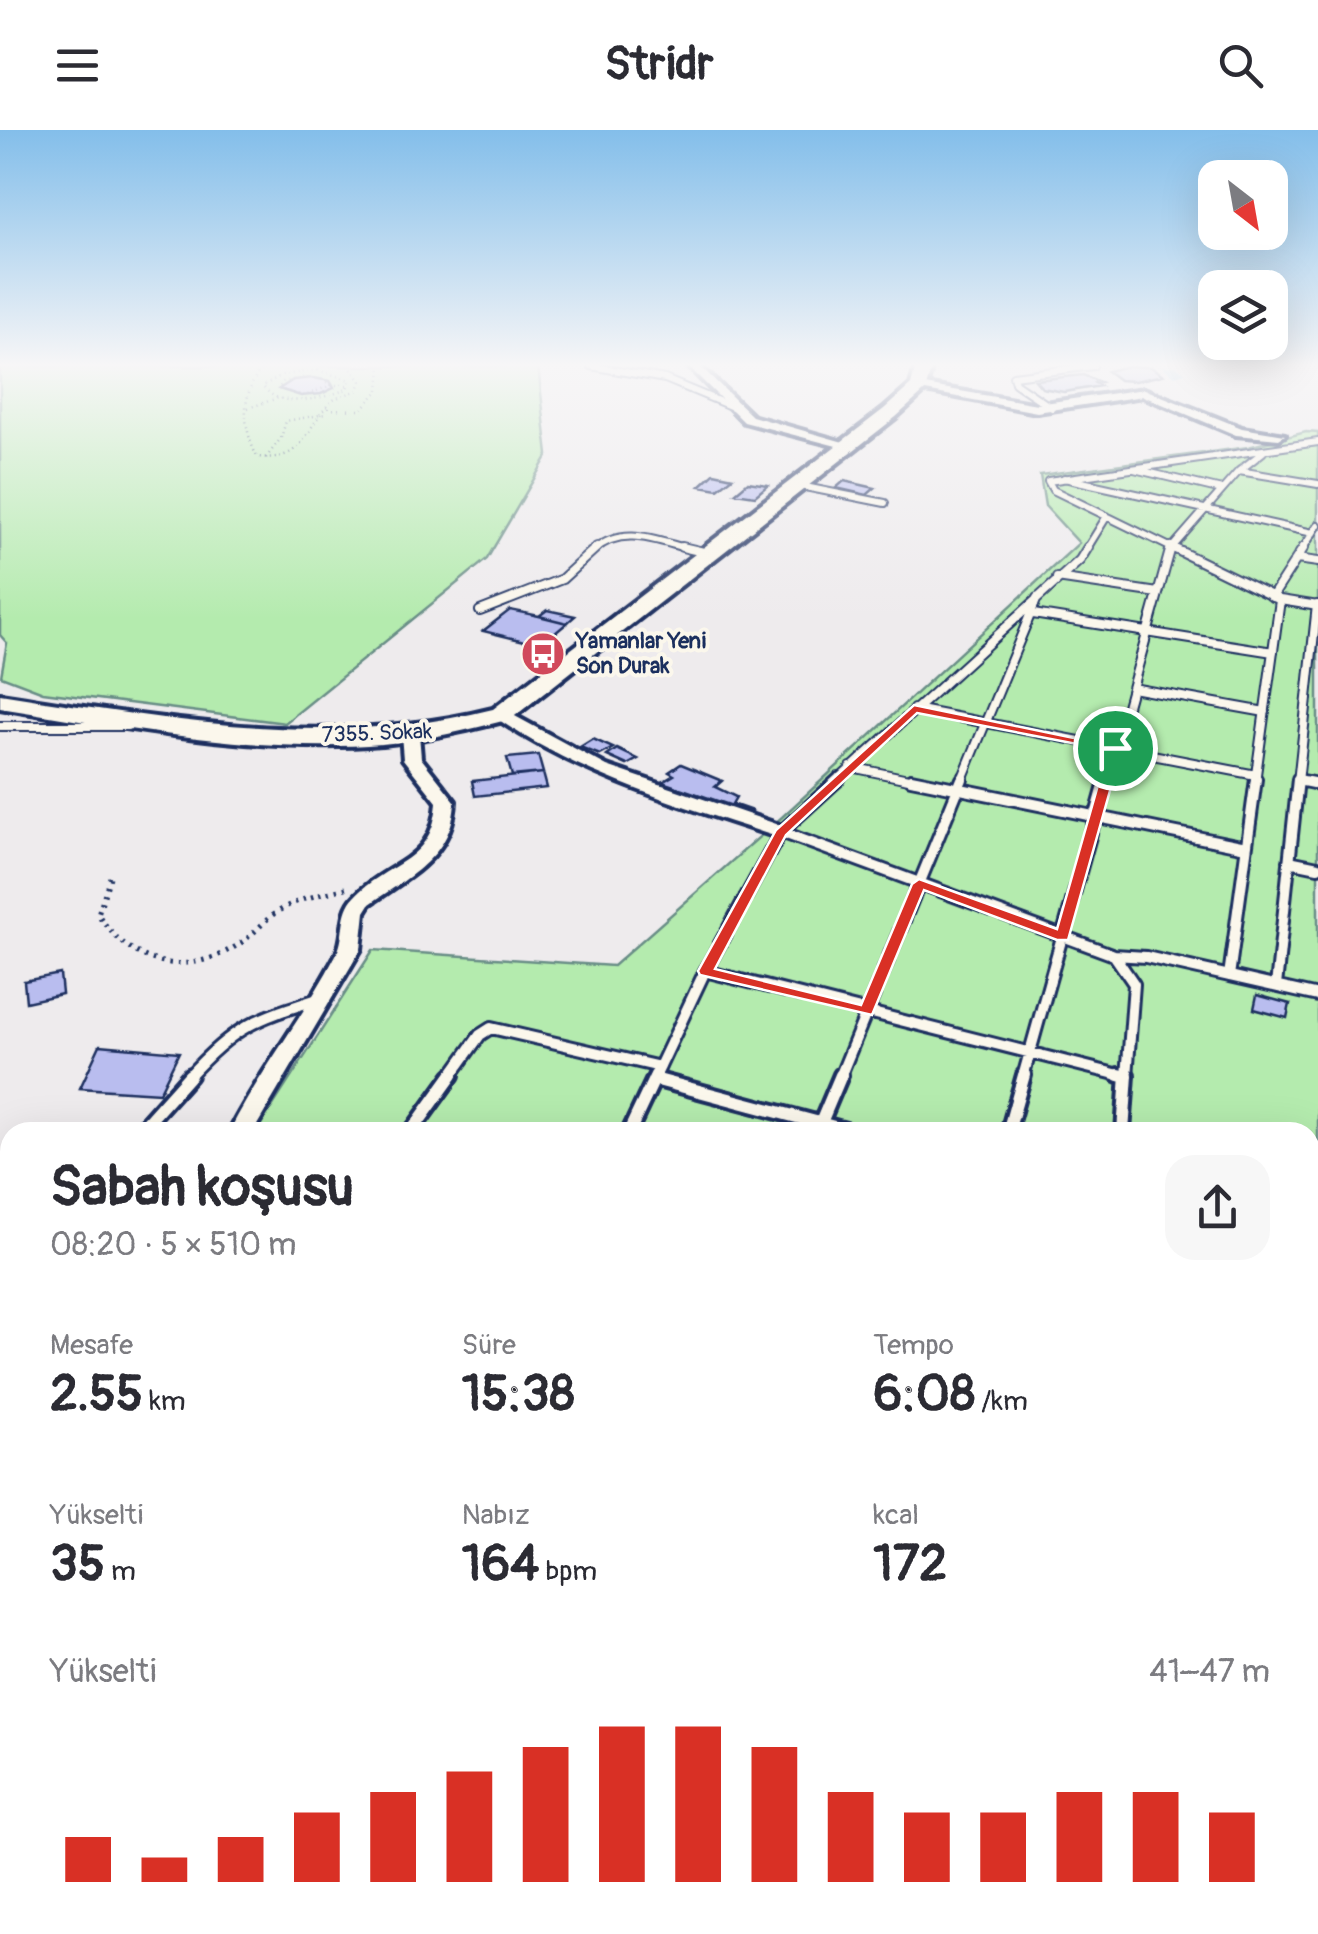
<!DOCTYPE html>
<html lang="tr">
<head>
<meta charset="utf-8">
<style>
  :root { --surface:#fff; --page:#f7f7f7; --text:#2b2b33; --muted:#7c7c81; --accent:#d93025 }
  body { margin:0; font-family:Pangolin,sans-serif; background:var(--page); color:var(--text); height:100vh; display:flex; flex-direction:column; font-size:38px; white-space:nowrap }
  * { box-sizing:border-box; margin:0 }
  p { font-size:32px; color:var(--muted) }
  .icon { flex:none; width:55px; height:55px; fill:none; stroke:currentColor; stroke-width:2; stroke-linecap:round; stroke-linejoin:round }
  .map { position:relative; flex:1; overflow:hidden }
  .sheet { position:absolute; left:0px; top:992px; width:1320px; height:812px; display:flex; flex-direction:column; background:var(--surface); border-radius:30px 30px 0 0; box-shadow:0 10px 40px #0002 }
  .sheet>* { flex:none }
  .needle { width:65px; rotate:149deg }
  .tools { position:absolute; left:1198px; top:30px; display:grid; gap:20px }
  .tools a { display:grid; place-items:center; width:90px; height:90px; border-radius:20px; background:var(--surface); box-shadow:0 10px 40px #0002; font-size:50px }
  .pin { position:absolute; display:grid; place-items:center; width:85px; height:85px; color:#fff; margin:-42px; border:5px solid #fff; border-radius:50%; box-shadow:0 2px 10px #0007 }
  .round { display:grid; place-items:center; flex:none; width:105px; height:105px; border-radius:30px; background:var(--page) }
  .overview { display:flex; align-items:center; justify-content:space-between; height:170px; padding:0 50px }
  h1 { font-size:55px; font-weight:800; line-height:75px }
  .stats { display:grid; grid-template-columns:repeat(3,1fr); gap:15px; height:170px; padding:10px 50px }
  .stats div { display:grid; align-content:center }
  .stats b { font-size:50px; font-weight:800 }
  .stats small { font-size:28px; font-weight:400 }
  .stats p { font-size:28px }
  .chart { height:280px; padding:20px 50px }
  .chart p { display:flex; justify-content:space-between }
  .chart svg { width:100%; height:180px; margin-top:10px; stroke:var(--accent); stroke-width:6 }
  header { display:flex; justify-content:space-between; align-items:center; height:130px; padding:0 50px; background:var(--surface); font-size:45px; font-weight:800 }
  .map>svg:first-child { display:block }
  .green { fill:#b4ebae; stroke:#688d86; stroke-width:2.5 }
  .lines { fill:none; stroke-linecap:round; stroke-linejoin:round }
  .canal { fill:#8bcdec; fill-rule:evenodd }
  .building { fill:#b9bdef; stroke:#1b2f5e; stroke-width:2.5 }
  .lane-far4-casing { stroke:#1b2f5e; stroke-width:10 }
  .lane-far3-casing { stroke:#1b2f5e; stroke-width:12 }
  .lane-far2-casing { stroke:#1b2f5e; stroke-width:16 }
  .lane-far1-casing { stroke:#1b2f5e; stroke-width:20 }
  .lane-casing { stroke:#1b2f5e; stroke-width:24 }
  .street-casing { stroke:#1b2f5e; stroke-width:8 }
  .secondary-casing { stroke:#1b2f5e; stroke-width:8 }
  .path-far1 { stroke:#1b2f5e; stroke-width:2.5; stroke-dasharray:1 4; stroke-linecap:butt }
  .path { stroke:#1b2f5e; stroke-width:5; stroke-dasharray:2.5 6; stroke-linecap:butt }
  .lane-far4 { stroke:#fbf7ec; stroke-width:6 }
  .lane-far3 { stroke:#fbf7ec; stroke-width:8 }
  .lane-far2 { stroke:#fbf7ec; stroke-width:10 }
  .lane-far1 { stroke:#fbf7ec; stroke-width:12 }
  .lane { stroke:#fbf7ec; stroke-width:16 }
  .street { fill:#fbf7ec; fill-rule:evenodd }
  .secondary { fill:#fbf7ec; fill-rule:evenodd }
  .route { fill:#d93025; stroke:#fff; stroke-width:2.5; fill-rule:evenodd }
  .labels { text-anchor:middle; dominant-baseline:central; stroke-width:8; stroke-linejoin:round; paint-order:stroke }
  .far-poi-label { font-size:22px; font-weight:bold; fill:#1b2f5e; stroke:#fbf7ec; text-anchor:start }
  .far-street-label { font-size:22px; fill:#1b2f5e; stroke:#fbf7ec }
</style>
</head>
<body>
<header><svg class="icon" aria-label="menu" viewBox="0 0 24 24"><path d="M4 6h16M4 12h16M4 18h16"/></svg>Stridr<svg class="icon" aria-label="search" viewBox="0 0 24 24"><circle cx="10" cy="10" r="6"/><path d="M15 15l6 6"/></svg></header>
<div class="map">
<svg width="1318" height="1804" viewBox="0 0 1318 1804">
  <rect width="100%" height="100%" fill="#eeebed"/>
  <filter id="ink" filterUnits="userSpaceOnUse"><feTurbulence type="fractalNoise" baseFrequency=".01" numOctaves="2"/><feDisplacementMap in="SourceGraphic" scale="20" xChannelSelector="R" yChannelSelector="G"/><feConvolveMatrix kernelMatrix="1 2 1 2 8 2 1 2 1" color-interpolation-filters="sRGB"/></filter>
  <g filter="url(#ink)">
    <!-- green -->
    <path class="green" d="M0 236H538L548 325 487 429 285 593 43 562 1 546 7 513 0 505Z
      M1306 302 1318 303V1804H0V1261L10 1258V1795H1310V1002H256L373 820 613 836 782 687 1079 413 1045 376 1040 345 1248 317Z"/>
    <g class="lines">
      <!-- canal -->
      <path class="canal" d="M1161 236H1177L1185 243 1175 246Z"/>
    </g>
    <!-- building -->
    <path class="building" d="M1151 237 1163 245 1135 251 1119 250 1107 241 1128 236Z
      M1083 245 1100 252 1095 253 1100 256 1064 262 1042 258 1035 250Z
      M313 248 330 251 334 258 321 264 301 266 279 259 293 250Z
      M714 343 733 347 718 359 700 356Z
      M844 351 875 358 867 365 836 358Z
      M748 352 768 355 755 366 735 363Z
      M510 480 539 486 567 493 541 515 483 501Z
      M547 480 575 486 567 493 539 486Z
      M593 609 613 618 600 625 580 617Z
      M617 619 638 629 627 635 607 626Z
      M538 625 543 643 512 646 507 628Z
      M681 634 722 651 715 657 736 667 732 674 752 681 745 687 659 654 674 645 669 642Z
      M543 643 547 658 475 666 472 651Z
      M60 844 62 864 26 872 24 851Z
      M1257 865 1290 874 1287 888 1254 879Z
      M100 915 179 922 159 963 80 958Z
      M296 1795H326L329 1798 325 1804H289Z"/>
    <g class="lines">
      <defs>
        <path id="lane-far4" d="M591 236 665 249 735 278
          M1052 278 1015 253 1013 246 1093 236
          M1134 339 1222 360
          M1239 341 1318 354
          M1064 348 1313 403
          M795 355 885 373
          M594 420C624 394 659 412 693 420
          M1086 420 1107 386
          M1170 420 1239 341 1263 322
          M1176 420 1053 360 1048 351 1318 312
          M1302 420 1318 395"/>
        <path id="lane-far3" d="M682 417 708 423
          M1171 417 1280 470 1255 652
          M1297 429 1318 432
          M1057 448 1158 463
          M1272 467 1304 417
          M1280 470 1318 476
          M480 481 562 449 597 417
          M1033 484 1273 522
          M1132 558 1265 582
          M914 579 1256 645
          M0 596H127
          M851 637 923 652
          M1298 650 1306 652
          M836 652 1080 430 1088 417
          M961 652 1037 468
          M1106 652 1171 417
          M1298 652 1317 475"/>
        <path id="lane-far2" d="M911 649 1246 717
          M1298 650 1318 654
          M781 702 1114 825 1146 827 1318 866
          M1289 731 1318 737
          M1114 825 1134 854 1127 947
          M705 841 1127 947
          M1229 846 1256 649
          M1276 856 1298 649
          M188 947C235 895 256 889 321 868
          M450 947 480 905 491 898 660 937
          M655 947 705 841 781 702 839 649
          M840 947 962 649
          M1023 947 1106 649"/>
        <path id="lane-far1" d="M1119 945 1127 947
          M654 949 853 1002
          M139 1002 190 945
          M411 1002 452 945
          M629 1002 656 945
          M817 1002 841 945
          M1008 1002 1024 945
          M1123 1002 1127 945"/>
        <path id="lane" d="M1310 1381 1318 1375
          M0 1523 10 1522
          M0 1705 10 1711
          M137 1795 143 1804
          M1234 1795 1236 1804
          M48 1804 57 1795
          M617 1804 621 1795"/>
        <path id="street" d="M688 236H700L752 286 854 315 848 319 744 292Z
          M919 254 1037 274 1144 259 1242 298 1285 305 1279 309 1236 305 1143 266 1037 282 915 259Z
          M502 579 607 636 788 698 791 702 788 706H774C677 674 581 646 496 588V580Z
          M410 599 419 604 421 628 455 671C453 725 410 746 370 774L365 782 361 819 253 1002H229C260 941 305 885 337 823 346 805 339 782 355 766 390 730 433 733 437 672L403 629 401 604Z
          M10 1234V1258L0 1260V1236Z"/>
        <path id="secondary" d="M916 236H932L925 261 896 287 511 589C468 600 426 610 382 614 255 624 125 598 0 578V564C164 589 330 620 493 579L884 279 911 255Z"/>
      </defs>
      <!-- lane-far4 casing -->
      <use href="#lane-far4" class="lane-far4-casing"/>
      <!-- lane-far3 casing -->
      <use href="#lane-far3" class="lane-far3-casing"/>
      <!-- lane-far2 casing -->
      <use href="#lane-far2" class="lane-far2-casing"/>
      <!-- lane-far1 casing -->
      <use href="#lane-far1" class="lane-far1-casing"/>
      <!-- lane casing -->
      <use href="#lane" class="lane-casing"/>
      <!-- street casing -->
      <use href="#street" class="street-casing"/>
      <!-- secondary casing -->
      <use href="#secondary" class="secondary-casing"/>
      <!-- path-far1 -->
      <path class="path-far1" d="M264 236C240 263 242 296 257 327 306 332 302 302 329 274 336 266 349 264 358 260L361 251 349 236
        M318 240 350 250 347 259C324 268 279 281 263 256L282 245Z
        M302 248 321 249 331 255 305 266 278 259 283 252Z
        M331 255H351
        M248 278 278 268
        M328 279 361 280 379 260 381 236
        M266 328 281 308 286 291 325 284"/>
      <!-- path -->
      <path class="path" d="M110 747 98 784C133 839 191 849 245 810 257 801 266 788 280 780 300 768 324 764 346 758"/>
      <!-- lane-far4 -->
      <use href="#lane-far4" class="lane-far4"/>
      <!-- lane-far3 -->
      <use href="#lane-far3" class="lane-far3"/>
      <!-- lane-far2 -->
      <use href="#lane-far2" class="lane-far2"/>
      <!-- lane-far1 -->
      <use href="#lane-far1" class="lane-far1"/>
      <!-- lane -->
      <use href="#lane" class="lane"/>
      <!-- street -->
      <use href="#street" class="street"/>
      <!-- secondary -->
      <use href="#secondary" class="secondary"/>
    </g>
  </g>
  <!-- sky -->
  <linearGradient id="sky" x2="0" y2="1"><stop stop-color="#83beea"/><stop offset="0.48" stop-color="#f7f6f7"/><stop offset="1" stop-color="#f7f6f7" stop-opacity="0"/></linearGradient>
  <rect width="1318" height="489" fill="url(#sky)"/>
  <!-- route -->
  <path class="route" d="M914 575 1122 618 1068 810H1057L924 760 872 885 700 845 698 841 776 700ZM917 583 1108 620 1057 799 919 749 912 754 861 875 715 839 786 705Z"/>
  <!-- icons -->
  <defs>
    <symbol id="bus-disc" viewBox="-11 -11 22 22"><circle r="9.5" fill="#d1495b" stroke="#fbf7ec"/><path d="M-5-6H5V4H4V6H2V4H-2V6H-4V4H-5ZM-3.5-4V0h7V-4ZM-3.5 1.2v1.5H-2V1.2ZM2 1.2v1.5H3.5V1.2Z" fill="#fff"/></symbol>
  </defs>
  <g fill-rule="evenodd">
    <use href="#bus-disc" x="518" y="499" width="50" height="50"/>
  </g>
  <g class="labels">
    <!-- far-poi labels -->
    <g class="far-poi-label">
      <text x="576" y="511">Yamanlar Yeni<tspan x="576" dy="25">Son Durak</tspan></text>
    </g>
    <!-- far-street labels -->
    <g class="far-street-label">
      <text transform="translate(377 603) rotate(-2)">7355. Sokak</text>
    </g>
  </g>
</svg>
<div class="tools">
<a><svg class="needle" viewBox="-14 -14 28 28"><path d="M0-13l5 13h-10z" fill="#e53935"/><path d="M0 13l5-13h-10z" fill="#7c7c81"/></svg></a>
<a><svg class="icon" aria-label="layers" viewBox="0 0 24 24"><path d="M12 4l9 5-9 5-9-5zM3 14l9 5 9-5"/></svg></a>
</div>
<div class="pin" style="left:1115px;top:618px;background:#1e9e55"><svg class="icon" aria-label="arrive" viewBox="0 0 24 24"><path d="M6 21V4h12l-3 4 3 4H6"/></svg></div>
<section class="sheet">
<div class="overview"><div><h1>Sabah koşusu</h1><p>08:20 · 5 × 510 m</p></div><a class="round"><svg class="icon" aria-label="share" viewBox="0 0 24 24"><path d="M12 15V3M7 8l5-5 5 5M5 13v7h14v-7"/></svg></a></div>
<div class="stats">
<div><p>Mesafe</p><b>2.55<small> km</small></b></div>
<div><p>Süre</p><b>15:38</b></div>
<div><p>Tempo</p><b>6:08<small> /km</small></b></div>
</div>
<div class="stats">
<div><p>Yükselti</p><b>35<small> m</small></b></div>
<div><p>Nabız</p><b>164<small> bpm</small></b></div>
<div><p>kcal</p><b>172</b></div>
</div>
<div class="chart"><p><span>Yükselti</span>41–47 m</p>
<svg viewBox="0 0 160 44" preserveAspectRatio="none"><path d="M5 44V33M15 44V38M25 44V33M35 44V27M45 44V22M55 44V17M65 44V11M75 44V6M85 44V6M95 44V11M105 44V22M115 44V27M125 44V27M135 44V22M145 44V22M155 44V27"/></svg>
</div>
</section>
</div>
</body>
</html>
